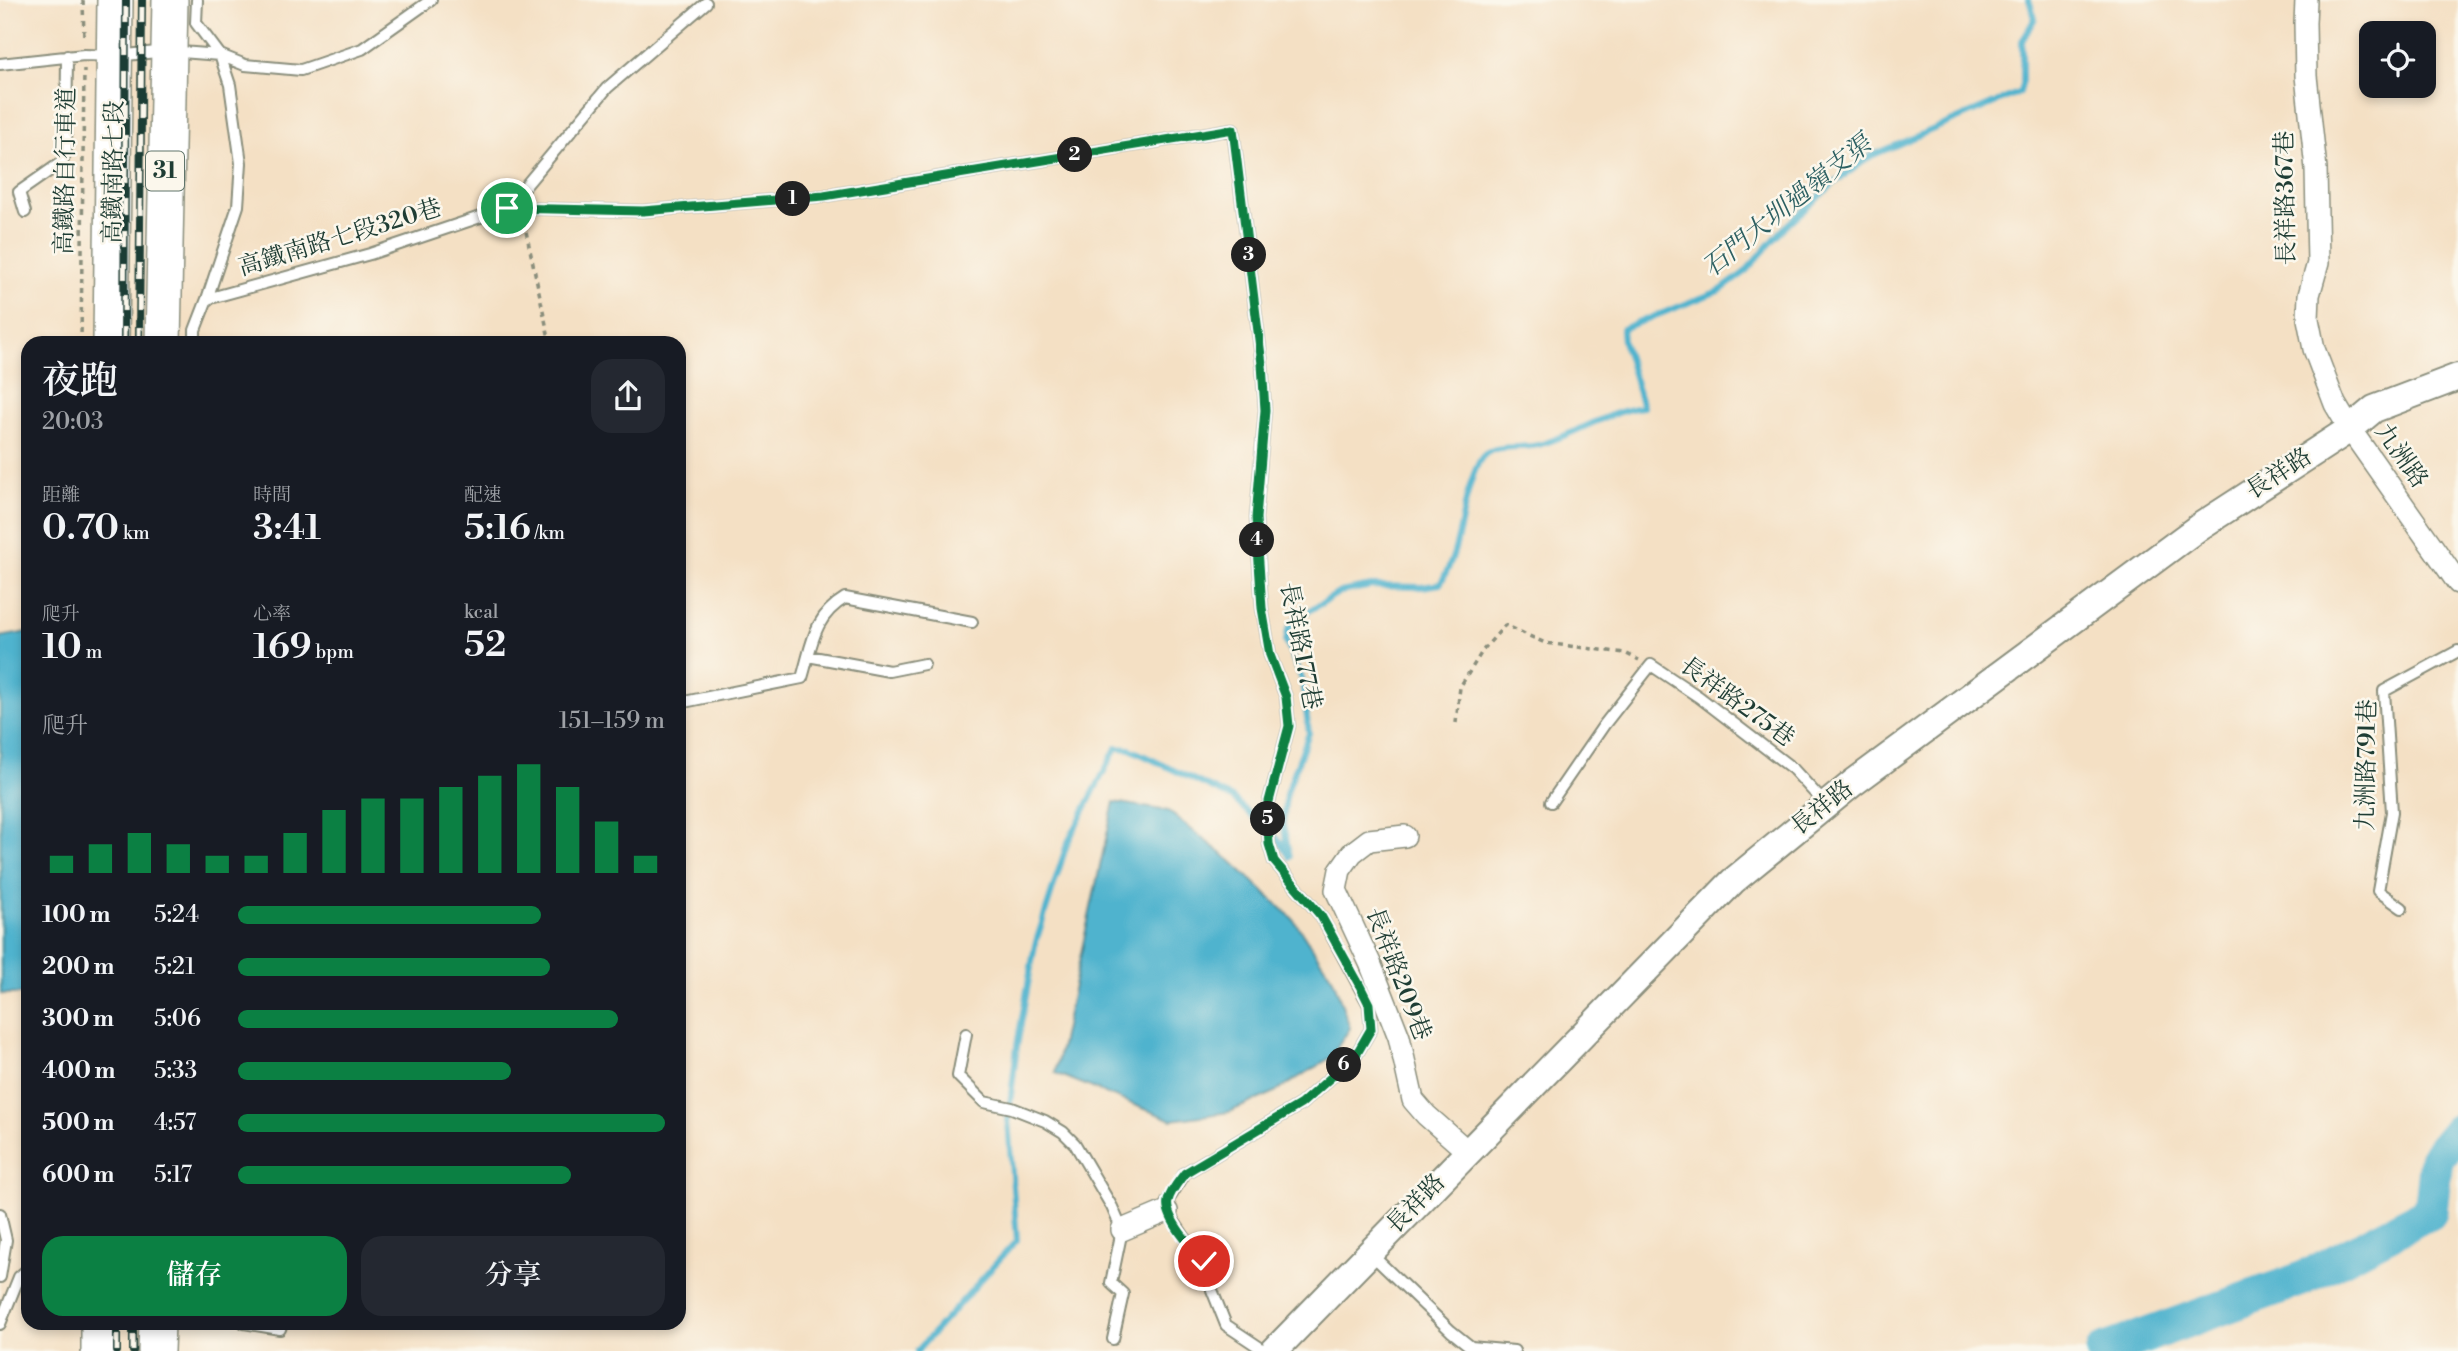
<!DOCTYPE html>
<html lang="zh-TW">
<head>
<meta charset="utf-8">
<style>
  :root { --surface:#171b24; --page:#242831; --text:#f1f3f6; --muted:#9ea1a6; --accent:#0b8043 }
  body { margin:0; font-family:"Libre Bodoni","Noto Serif TC",serif; background:var(--page); color:var(--text); height:100vh; display:flex; flex-direction:column; font-size:26px; white-space:nowrap }
  * { box-sizing:border-box; margin:0 }
  p { font-size:23px; color:var(--muted) }
  .icon { flex:none; width:38px; height:38px; fill:none; stroke:currentColor; stroke-width:2; stroke-linecap:round; stroke-linejoin:round }
  .map { position:relative; flex:1; overflow:hidden }
  .drawer { position:absolute; left:21px; top:336px; width:665px; height:994px; display:flex; flex-direction:column; background:var(--surface); border-radius:21px; box-shadow:0 4px 10px #0003 }
  .drawer>* { flex:none }
  .buttons { position:absolute; left:2359px; top:21px; display:grid; gap:14px }
  .buttons a { display:grid; place-items:center; width:77px; height:77px; border-radius:14px; background:var(--surface); box-shadow:0 4px 10px #0003; font-size:35px }
  .pin { position:absolute; display:grid; place-items:center; width:60px; height:60px; color:#fff; margin:-30px; border:4px solid #fff; border-radius:50%; box-shadow:0 2px 7px #0007 }
  .km { position:absolute; width:35px; height:35px; margin:-18px; border-radius:50%; background:#222; color:#fff; font-size:19px; line-height:35px; text-align:center }
  .round { display:grid; place-items:center; flex:none; width:74px; height:74px; border-radius:21px; background:var(--page) }
  .summary { display:flex; align-items:center; justify-content:space-between; height:119px; padding:0 21px }
  h1 { font-size:38px; font-weight:600; line-height:52px }
  .stats { display:grid; grid-template-columns:repeat(3,1fr); gap:10px; height:119px; padding:7px 21px }
  .stats div { display:grid; align-content:center }
  .stats b { font-size:35px; font-weight:600 }
  .stats small { font-size:19px; font-weight:400 }
  .stats p { font-size:19px }
  .chart { height:196px; padding:14px 21px }
  .chart p { display:flex; justify-content:space-between }
  .chart svg { width:100%; height:126px; margin-top:7px; stroke:var(--accent); stroke-width:6 }
  .button { display:flex; gap:14px; margin-top:auto; padding:14px 21px }
  .button a { flex:1; height:80px; border-radius:21px; background:var(--accent); color:#fff; font-size:28px; font-weight:600; line-height:80px; text-align:center }
  .button a+a { background:var(--page); color:var(--text) }
  ul { padding:0 21px; list-style:none; font-size:23px }
  li { display:grid; grid-template-columns:112px 84px 1fr; align-items:center; height:52px }
  li i { height:18px; border-radius:9px; background:var(--accent) }
  .map>svg:first-child { display:block }
  .water { fill:#4fb3ce; stroke:#377881; stroke-width:2 }
  .lines { fill:none; stroke-linecap:round; stroke-linejoin:round }
  .stream { stroke:#4fb3ce; stroke-width:6 }
  .river { stroke:#4fb3ce; stroke-width:35 }
  .service-casing { stroke:#8a8e7c; stroke-width:14 }
  .minor-casing { stroke:#8a8e7c; stroke-width:24 }
  .tertiary-casing { stroke:#8a8e7c; stroke-width:30 }
  .primary-casing { stroke:#8a8e7c; stroke-width:38 }
  .path { stroke:#8a8e7c; stroke-width:3.5; stroke-dasharray:5 5; stroke-linecap:butt }
  .service { stroke:#fff; stroke-width:10 }
  .minor { stroke:#fff; stroke-width:21 }
  .tertiary { stroke:#fff; stroke-width:26 }
  .primary { stroke:#fff; stroke-width:35 }
  .rail-casing { stroke:#1f3d34; stroke-width:8 }
  .rail { stroke:#fbf7ec; stroke-width:5; stroke-dasharray:16; stroke-linecap:butt }
  .route-casing { stroke:#fff; stroke-width:14 }
  .route { stroke:#0b8043; stroke-width:9 }
  .labels { text-anchor:middle; dominant-baseline:central; stroke-width:5; stroke-linejoin:round; paint-order:stroke }
  .shield { fill:#fbf7ec; stroke:#61756b; stroke-width:2 }
  .shield-label { font-size:23px; font-weight:bold; fill:#1f3d34 }
  .street-label { font-size:24px; fill:#1f3d34; stroke:#fbf7ec }
  .water-label { font-size:26px; font-style:italic; fill:#2d6062; stroke:#fbf7ec }
</style>
</head>
<body>
<div class="map">
<svg width="2458" height="1351" viewBox="0 0 2458 1351">
  <rect width="100%" height="100%" fill="#fbf7ec"/>
  <filter id="ink" filterUnits="userSpaceOnUse"><feTurbulence type="fractalNoise" baseFrequency=".0143" numOctaves="2"/><feDisplacementMap in="SourceGraphic" scale="14" xChannelSelector="R" yChannelSelector="G"/><feConvolveMatrix kernelMatrix="1 2 1 2 8 2 1 2 1" color-interpolation-filters="sRGB"/></filter>
  <filter id="wash" filterUnits="userSpaceOnUse"><feTurbulence type="fractalNoise" baseFrequency=".00686" numOctaves="4" result="noise"/><feDisplacementMap in="SourceGraphic" scale="28" xChannelSelector="R" yChannelSelector="G"/><feGaussianBlur stdDeviation="1.57" result="paint"/><feColorMatrix in="noise" values="0 0 0 0 0 0 0 0 0 0 0 0 0 0 0 0 0 1.4 0 .05"/><feComposite in="paint" operator="in"/></filter>
  <g filter="url(#wash)">
    <rect width="100%" height="100%" fill="#f4e0c4"/>
    <!-- water -->
    <path class="water" d="M28 632V994H1L0 637Z
      M1114 802 1168 811 1231 861 1293 919 1333 979 1350 1028 1330 1058 1273 1093 1229 1112 1172 1120 1055 1073Z"/>
    <g class="lines">
      <!-- stream -->
      <path class="stream" d="M917 1351 1017 1240 1008 1120 1017 1046 1035 945 1067 844 1116 748 1130 749 1232 798 1279 840 1290 857 1283 825 1286 794 1309 733 1302 679 1286 642 1288 630 1294 620 1340 592 1372 586 1422 587 1440 584C1463 548 1460 500 1479 462 1490 441 1518 450 1538 445 1574 436 1606 411 1643 407L1623 341 1622 329 1721 290 1744 273 1788 224 1838 180 1871 156 2020 92 2022 84V41L2035 18 2029 0"/>
      <!-- river -->
      <path class="river" d="M2103 1351 2302 1279 2430 1212 2436 1158 2458 1131"/>
    </g>
  </g>
  <g filter="url(#ink)">
    <g class="lines">
      <defs>
        <path id="service" d="M197 0 196 23 220 55 230 85 241 163 238 206 207 299
          M0 64 84 55 115 56 168 51 220 55 245 65 301 70 362 49 431 0
          M507 208 607 88 706 3
          M25 212 19 192 62 162 66 152 67 56
          M195 343V330L207 299 370 254 507 208 643 211 824 196 1233 129 1262 364 1265 410 1256 518 1262 608 1270 655 1286 697 1289 726 1267 809 1269 844 1274 861 1321 916 1369 1005 1371 1029 1356 1055 1301 1104 1185 1173 1167 1202V1211L1191 1247 1204 1261 1210 1274 1212 1290 1226 1325 1265 1351
          M808 656 889 671 924 664
          M679 703 802 678C812 645 813 617 845 598L972 622
          M1551 802 1604 725 1651 665 1699 697 1793 769 1826 805
          M2402 908 2378 891 2392 812 2384 691 2458 651
          M966 1034 958 1076 984 1102 1012 1108 1045 1121 1063 1132 1075 1144 1112 1207 1122 1230 1111 1283 1123 1294 1113 1339
          M0 1214 6 1240 0 1277
          M1371 1254 1451 1331 1471 1347 1514 1351
          M244 1323 280 1329 282 1323
          M0 1324 19 1277 28 1269"/>
        <path id="minor" d="M2306 0 2305 23 2306 76 2316 169 2318 263 2309 295 2308 319 2314 349 2335 404 2350 429 2458 583
          M1405 836 1369 840 1352 853 1340 870 1336 890 1370 963 1399 1037 1413 1100 1426 1115 1467 1151
          M1122 1230 1167 1211"/>
        <path id="tertiary" d="M1274 1351 1733 881 1853 783 2199 527 2350 429 2374 409 2458 377"/>
        <path id="primary" d="M111 343 115 0
          M163 343 170 0
          M99 1351V1323
          M156 1351 157 1323"/>
      </defs>
      <!-- service casing -->
      <use href="#service" class="service-casing"/>
      <!-- minor casing -->
      <use href="#minor" class="minor-casing"/>
      <!-- tertiary casing -->
      <use href="#tertiary" class="tertiary-casing"/>
      <!-- primary casing -->
      <use href="#primary" class="primary-casing"/>
      <!-- path -->
      <path class="path" d="M83 0 84 40
        M524 222 550 343
        M81 343 84 69
        M1456 723 1460 687 1483 650 1505 625 1545 643 1625 653 1639 660"/>
      <!-- service -->
      <use href="#service" class="service"/>
      <!-- minor -->
      <use href="#minor" class="minor"/>
      <!-- tertiary -->
      <use href="#tertiary" class="tertiary"/>
      <!-- primary -->
      <use href="#primary" class="primary"/>
      <defs>
        <path id="rail" d="M124 343 126 0
          M139 343 142 0
          M117 1351V1323
          M133 1351V1323"/>
      </defs>
      <!-- rail casing -->
      <use href="#rail" class="rail-casing"/>
      <!-- rail -->
      <use href="#rail" class="rail"/>
    </g>
  </g>
  <g class="lines" filter="url(#ink)">
    <defs>
      <path id="route" d="M507 208 643 211 824 196 1233 129 1262 364 1265 410 1256 518 1262 608 1270 655 1286 697 1289 726 1267 809 1269 844 1274 861 1321 916 1360 986 1369 1004 1371 1029 1356 1055 1301 1104 1185 1173C1179 1181 1170 1191 1168 1201 1164 1217 1193 1250 1204 1261"/>
    </defs>
    <!-- route casing -->
    <use href="#route" class="route-casing"/>
    <!-- route -->
    <use href="#route" class="route"/>
  </g>
  <g class="labels">
    <!-- shield labels -->
    <rect class="shield" x="146" y="151.5" width="38" height="39" rx="5"/>
    <g class="shield-label">
      <text x="165" y="171">31</text>
    </g>
    <!-- street labels -->
    <g class="street-label">
      <text transform="translate(66 171) rotate(-89)">高鐵路自行車道</text>
      <text transform="translate(114 172) rotate(-89)">高鐵南路七段</text>
      <text transform="translate(2286 198) rotate(-91)">長祥路367巷</text>
      <text transform="translate(340 238) rotate(-17)">高鐵南路七段320巷</text>
      <text transform="translate(2401 456) rotate(55)">九洲路</text>
      <text transform="translate(2279 474) rotate(-33)">長祥路</text>
      <text transform="translate(1300 646) rotate(79)">長祥路177巷</text>
      <text transform="translate(1737 702) rotate(36)">長祥路275巷</text>
      <text transform="translate(2367 765) rotate(-89)">九洲路791巷</text>
      <text transform="translate(1822 808) rotate(-39)">長祥路</text>
      <text transform="translate(1398 974) rotate(69)">長祥路209巷</text>
      <text transform="translate(1416 1204) rotate(-46)">長祥路</text>
    </g>
    <!-- water labels -->
    <g class="water-label">
      <text transform="translate(1787 206) rotate(-39)">石門大圳過嶺支渠</text>
    </g>
  </g>
</svg>
<div class="buttons">
<a><svg class="icon" aria-label="locate" viewBox="0 0 24 24"><circle cx="12" cy="12" r="6"/><path d="M12 2v4M12 18v4M2 12h4M18 12h4"/></svg></a>
</div>
<div class="pin" style="left:507px;top:208px;background:#1e9e55"><svg class="icon" aria-label="arrive" viewBox="0 0 24 24"><path d="M6 21V4h12l-3 4 3 4H6"/></svg></div>
<div class="pin" style="left:1204px;top:1261px;background:#d93025"><svg class="icon" aria-label="check" viewBox="0 0 24 24"><path d="M5 12l5 5 9-10"/></svg></div>
<b class="km" style="left:793px;top:199px">1</b>
<b class="km" style="left:1075px;top:155px">2</b>
<b class="km" style="left:1249px;top:255px">3</b>
<b class="km" style="left:1257px;top:540px">4</b>
<b class="km" style="left:1268px;top:819px">5</b>
<b class="km" style="left:1344px;top:1065px">6</b>
<section class="drawer">
<div class="summary"><div><h1>夜跑</h1><p>20:03</p></div><a class="round"><svg class="icon" aria-label="share" viewBox="0 0 24 24"><path d="M12 15V3M7 8l5-5 5 5M5 13v7h14v-7"/></svg></a></div>
<div class="stats">
<div><p>距離</p><b>0.70<small> km</small></b></div>
<div><p>時間</p><b>3:41</b></div>
<div><p>配速</p><b>5:16<small> /km</small></b></div>
</div>
<div class="stats">
<div><p>爬升</p><b>10<small> m</small></b></div>
<div><p>心率</p><b>169<small> bpm</small></b></div>
<div><p>kcal</p><b>52</b></div>
</div>
<div class="chart"><p><span>爬升</span>151–159 m</p>
<svg viewBox="0 0 160 44" preserveAspectRatio="none"><path d="M5 44V38M15 44V34M25 44V30M35 44V34M45 44V38M55 44V38M65 44V30M75 44V22M85 44V18M95 44V18M105 44V14M115 44V10M125 44V6M135 44V14M145 44V26M155 44V38"/></svg>
</div>
<ul>
<li><b>100 m</b>5:24<i style="width:71%"></i></li>
<li><b>200 m</b>5:21<i style="width:73%"></i></li>
<li><b>300 m</b>5:06<i style="width:89%"></i></li>
<li><b>400 m</b>5:33<i style="width:64%"></i></li>
<li><b>500 m</b>4:57<i style="width:100%"></i></li>
<li><b>600 m</b>5:17<i style="width:78%"></i></li>
</ul>
<div class="button"><a>儲存</a><a>分享</a></div>
</section>
</div>
</body>
</html>
